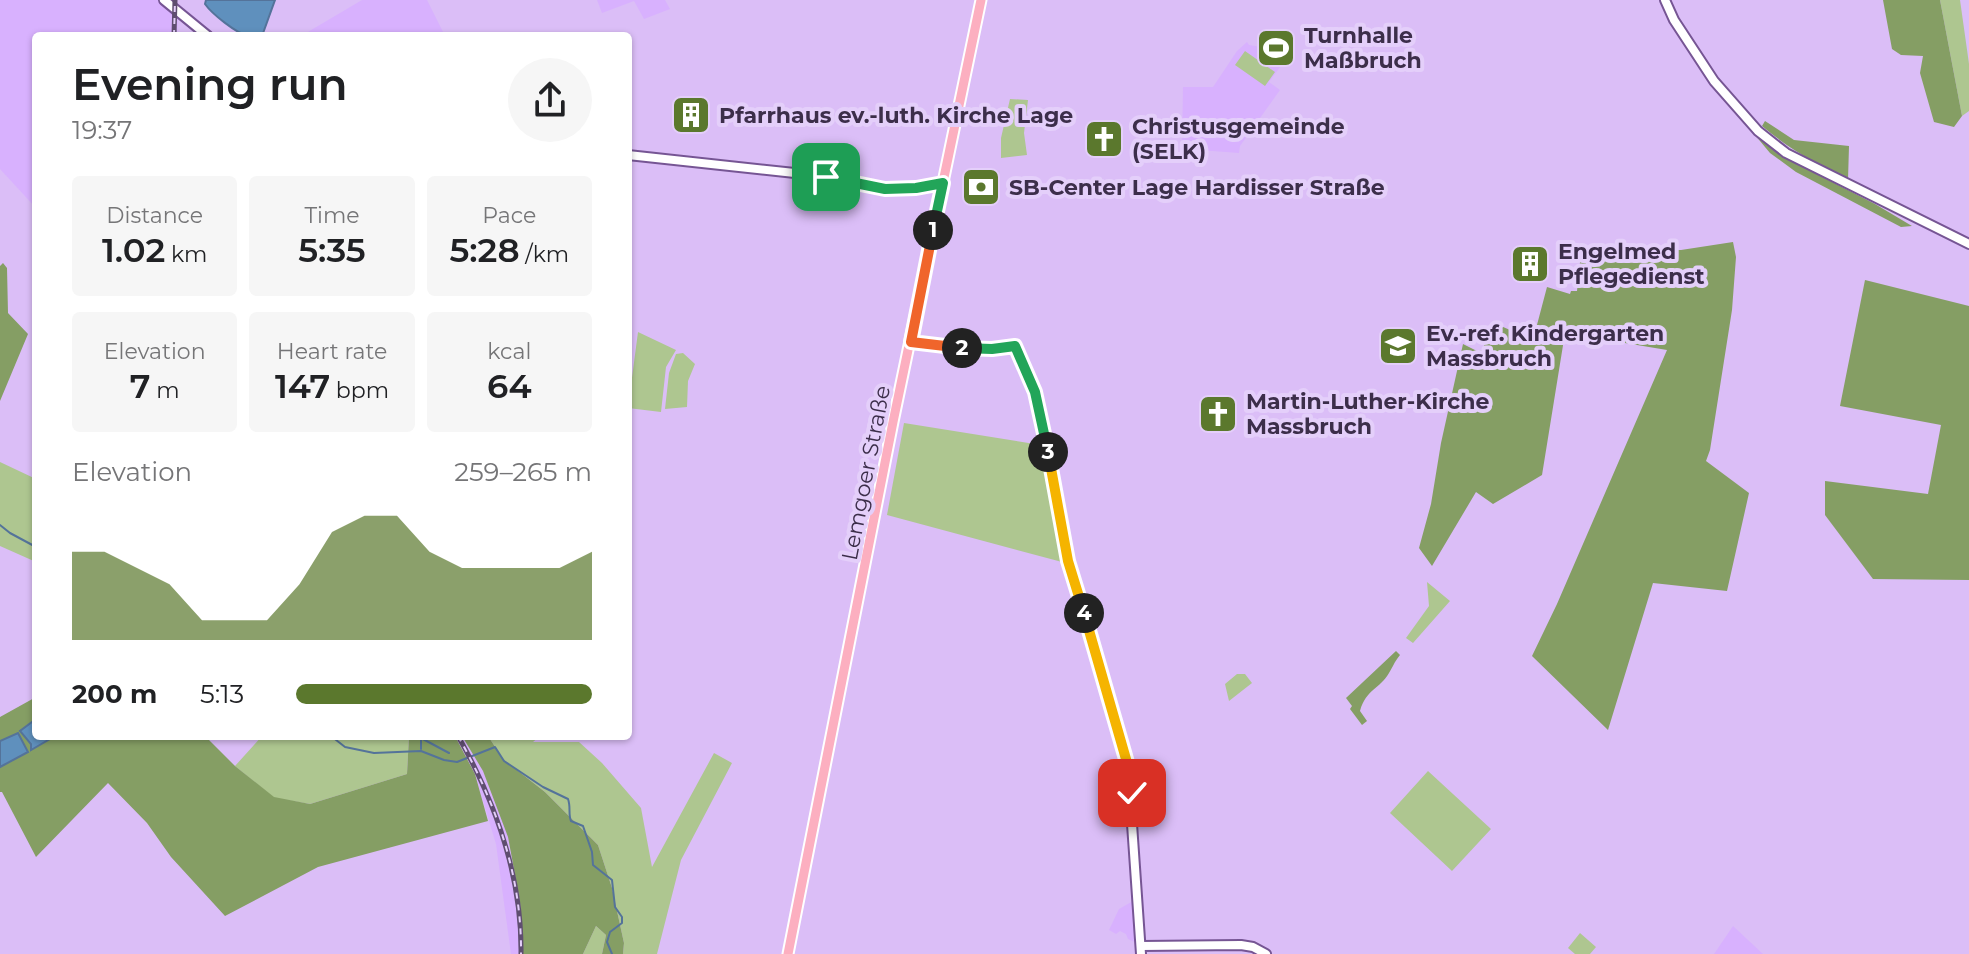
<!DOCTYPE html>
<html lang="en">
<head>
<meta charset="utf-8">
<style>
  :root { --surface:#fff; --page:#f6f6f6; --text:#202124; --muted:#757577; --accent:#5b782d }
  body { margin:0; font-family:Montserrat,sans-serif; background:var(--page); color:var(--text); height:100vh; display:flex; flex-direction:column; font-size:30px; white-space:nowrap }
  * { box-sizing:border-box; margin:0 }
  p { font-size:26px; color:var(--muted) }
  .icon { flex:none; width:44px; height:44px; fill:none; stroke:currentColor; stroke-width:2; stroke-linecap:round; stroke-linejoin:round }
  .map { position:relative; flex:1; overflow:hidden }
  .drawer { position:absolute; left:32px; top:32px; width:600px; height:708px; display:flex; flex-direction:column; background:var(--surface); border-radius:8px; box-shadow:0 2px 6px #0004 }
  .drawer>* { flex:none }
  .pin { position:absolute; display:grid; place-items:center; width:68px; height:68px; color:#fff; margin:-34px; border-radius:16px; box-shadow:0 4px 12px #0006 }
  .km { position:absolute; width:40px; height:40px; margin:-20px; border-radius:50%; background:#222; color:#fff; font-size:22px; line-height:40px; text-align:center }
  .round { display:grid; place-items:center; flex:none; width:84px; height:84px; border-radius:42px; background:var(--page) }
  .overview { display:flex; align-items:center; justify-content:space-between; height:136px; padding:0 40px }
  h1 { font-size:44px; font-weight:600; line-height:60px }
  .figures { display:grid; grid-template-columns:repeat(3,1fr); gap:12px; height:136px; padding:8px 40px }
  .figures div { display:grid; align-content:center; border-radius:8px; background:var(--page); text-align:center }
  .figures b { font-size:34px; font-weight:600 }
  .figures small { font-size:22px; font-weight:400 }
  .figures p { font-size:22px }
  .chart { height:224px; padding:16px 40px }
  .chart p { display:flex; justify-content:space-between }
  .chart svg { width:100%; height:144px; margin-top:8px; fill:var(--accent); opacity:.7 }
  ul { padding:0 40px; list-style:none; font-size:26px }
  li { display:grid; grid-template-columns:128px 96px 1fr; align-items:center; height:60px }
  li i { height:20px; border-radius:10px; background:var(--accent) }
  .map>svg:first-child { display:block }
  .built { fill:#d8b1fe }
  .green { fill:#aec690 }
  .forest { fill:#859e64 }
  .water { fill:#5f90bd; stroke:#54739a; stroke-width:2 }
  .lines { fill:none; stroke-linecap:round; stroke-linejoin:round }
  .stream { stroke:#54739a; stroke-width:2 }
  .secondary-casing { stroke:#765594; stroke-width:12 }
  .primary-casing { stroke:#fff; stroke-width:13 }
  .secondary { stroke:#fff; stroke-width:8 }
  .primary { stroke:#fcafc0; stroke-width:9 }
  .rail-casing { stroke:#5f4e70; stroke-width:5 }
  .rail { stroke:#e4cffa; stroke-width:2; stroke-dasharray:6; stroke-linecap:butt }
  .split-1-casing { stroke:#fff; stroke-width:16 }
  .split-2-casing { stroke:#fff; stroke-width:16 }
  .split-3-casing { stroke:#fff; stroke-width:16 }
  .split-4-casing { stroke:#fff; stroke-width:16 }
  .split-5-casing { stroke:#fff; stroke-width:16 }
  .split-1 { stroke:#22a559; stroke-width:10 }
  .split-2 { stroke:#f0652b; stroke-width:10 }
  .split-3 { stroke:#22a559; stroke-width:10 }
  .split-4 { stroke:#f5b400; stroke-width:10 }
  .split-5 { stroke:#f5b400; stroke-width:10 }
  .labels { text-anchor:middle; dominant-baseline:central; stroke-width:8; stroke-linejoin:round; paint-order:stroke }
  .poi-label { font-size:22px; font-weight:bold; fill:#3c2e4a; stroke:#e4cffa; text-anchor:start }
  .street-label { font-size:22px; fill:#3c2e4a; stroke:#e4cffa }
</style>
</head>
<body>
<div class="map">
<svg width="1969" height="954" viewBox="0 0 1969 954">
  <rect width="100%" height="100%" fill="#dbbef7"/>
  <!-- built -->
  <path class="built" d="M0 0H171L169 11 178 17 177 36H169V30L168 36H36V208L0 169Z
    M362 0H427L445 36H301Z
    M597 0H665L670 9 644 19 634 1 602 13Z
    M1247 42 1249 45 1262 47 1261 53 1286 59 1269 82 1280 90 1240 146 1239 153 1185 149 1182 147 1183 87H1213L1237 51Z
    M455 736H462L483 771 508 837 520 902 523 954H511L496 844 475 774Z
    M1133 901 1137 943 1128 939 1126 934 1120 931 1116 934 1109 930 1119 909Z
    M1733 926 1763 954H1714Z"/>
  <!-- green -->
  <path class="green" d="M1940 0H1960L1969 64V111L1962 116Z
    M1245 51 1275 72 1265 86 1235 65Z
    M1010 99 1028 100 1024 133 1027 155 1001 158V138Z
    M638 332 676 350 666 367 661 412 628 408Z
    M683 353 695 364 688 381 687 407 665 409 669 373 676 354Z
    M904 423 1041 445 1062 562 887 515Z
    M0 462 36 479V562L0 546Z
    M1427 582 1450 601 1413 643 1406 638 1429 606Z
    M1237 674H1245L1252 683 1229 701 1225 684Z
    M262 736H409L407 774 310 804 274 798 235 766Z
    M488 736H540L533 742H579L602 763 641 808 652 867 714 753 732 763 681 860 657 954H623L624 943 612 888 598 845 545 792 503 759Z
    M1428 771 1491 829 1452 871 1390 813Z
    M596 926 606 935 602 954H583Z
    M1580 933 1596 947 1590 954H1575L1568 948Z"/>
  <!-- forest -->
  <path class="forest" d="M1883 0H1940L1962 116 1954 127 1934 122 1920 73 1923 56 1901 55 1892 49Z
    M1740 117 1763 139 1803 167 1875 204 1912 226 1901 227 1796 172 1770 153Z
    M1765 121 1794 140 1849 146 1848 180C1817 164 1789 149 1762 126Z
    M1733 242 1736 257 1732 310 1710 450 1706 461 1749 493 1727 591 1653 583 1608 730 1532 656 1557 604 1667 350 1565 333 1542 475 1493 504 1476 492 1432 566 1419 548 1431 504 1441 443 1463 344 1477 351 1482 350 1494 323 1533 340 1547 287 1570 294 1571 291H1577L1581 252 1614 249 1681 250Z
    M3 263 7 268 8 313 28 334 0 401V266Z
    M1865 280 1969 306V580L1873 579 1825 515V481L1928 494 1941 425 1840 406Z
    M1396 651 1400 655C1393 664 1394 665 1389 673 1380 689 1366 689 1360 711L1367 721 1362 725 1350 709 1352 706 1346 698Z
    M36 697V736H205L235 766 274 797 310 804 407 774 409 736H455L475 774 488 821 318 867 225 916 171 857 147 823 108 783 36 857 2 792H0V717Z
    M462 736H488L503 759 545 792 598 845 612 888 624 943 623 954H602L606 935 596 926 583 954H523L520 902 508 837 483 771Z"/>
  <!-- water -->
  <path class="water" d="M206 0H275L262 36C258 36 253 37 248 36 236 33 212 14 205 4Z
    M36 719V736H55L31 750V744L20 731Z
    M18 733 28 752 0 767V741Z"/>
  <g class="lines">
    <!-- stream -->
    <path class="stream" d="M0 525 10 533 36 547
      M331 736 345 747 374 753 421 751 444 760 457 762 495 747 504 761 543 787 568 799C571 807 568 814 571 821L583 826 592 852 593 865 612 880 615 907 622 917V923L610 932 607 942 612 954
      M421 749V738L449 753"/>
    <defs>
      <path id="secondary" d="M164 0 208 36
        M1665 0 1674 20 1714 81 1758 131 1786 153 1969 244
        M628 155 804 174 885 189 916 188 943 183
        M911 342 969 349 1015 346 1035 392 1068 561 1128 766 1141 954
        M1141 946 1241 945 1253 947 1266 954"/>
      <path id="primary" d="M788 954 893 422 981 0"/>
    </defs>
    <!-- secondary casing -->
    <use href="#secondary" class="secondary-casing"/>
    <!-- primary casing -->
    <use href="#primary" class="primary-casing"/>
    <!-- secondary -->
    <use href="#secondary" class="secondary"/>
    <!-- primary -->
    <use href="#primary" class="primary"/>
    <defs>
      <path id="rail" d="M174 36 175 0
        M458 736C496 803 522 876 521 954"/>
    </defs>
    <!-- rail casing -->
    <use href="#rail" class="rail-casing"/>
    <!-- rail -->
    <use href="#rail" class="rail"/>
  </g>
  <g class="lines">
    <defs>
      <path id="split-1" d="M826 177 885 189 916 188 943 183 933 230"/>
      <path id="split-2" d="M933 230 911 342 962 348"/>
      <path id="split-3" d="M962 348 992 349 1015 346 1035 392 1048 452"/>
      <path id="split-4" d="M1048 452 1068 561 1084 613"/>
      <path id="split-5" d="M1084 613 1128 766 1132 793"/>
    </defs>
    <!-- split-1 casing -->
    <use href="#split-1" class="split-1-casing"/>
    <!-- split-2 casing -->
    <use href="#split-2" class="split-2-casing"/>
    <!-- split-3 casing -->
    <use href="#split-3" class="split-3-casing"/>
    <!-- split-4 casing -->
    <use href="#split-4" class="split-4-casing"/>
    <!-- split-5 casing -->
    <use href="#split-5" class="split-5-casing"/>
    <!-- split-1 -->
    <use href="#split-1" class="split-1"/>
    <!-- split-2 -->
    <use href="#split-2" class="split-2"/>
    <!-- split-3 -->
    <use href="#split-3" class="split-3"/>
    <!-- split-4 -->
    <use href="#split-4" class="split-4"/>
    <!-- split-5 -->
    <use href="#split-5" class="split-5"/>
  </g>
  <!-- icons -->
  <defs>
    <symbol id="stadium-square" viewBox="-11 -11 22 22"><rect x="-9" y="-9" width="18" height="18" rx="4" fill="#5b782d" stroke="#e4cffa"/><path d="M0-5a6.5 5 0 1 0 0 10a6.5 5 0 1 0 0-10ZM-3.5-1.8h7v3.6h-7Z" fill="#fff"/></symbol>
    <symbol id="building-square" viewBox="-11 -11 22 22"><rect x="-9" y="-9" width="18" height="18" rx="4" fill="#5b782d" stroke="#e4cffa"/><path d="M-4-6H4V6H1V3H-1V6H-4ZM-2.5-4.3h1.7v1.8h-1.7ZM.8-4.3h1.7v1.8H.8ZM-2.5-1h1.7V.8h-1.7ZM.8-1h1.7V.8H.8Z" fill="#fff"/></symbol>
    <symbol id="church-square" viewBox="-11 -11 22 22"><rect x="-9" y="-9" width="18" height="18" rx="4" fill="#5b782d" stroke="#e4cffa"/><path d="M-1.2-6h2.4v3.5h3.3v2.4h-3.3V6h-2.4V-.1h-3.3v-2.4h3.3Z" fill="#fff"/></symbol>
    <symbol id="bank-square" viewBox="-11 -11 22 22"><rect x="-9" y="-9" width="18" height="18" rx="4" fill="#5b782d" stroke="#e4cffa"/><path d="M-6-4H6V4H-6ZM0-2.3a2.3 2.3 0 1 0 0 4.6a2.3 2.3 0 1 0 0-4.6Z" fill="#fff"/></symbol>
    <symbol id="school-square" viewBox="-11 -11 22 22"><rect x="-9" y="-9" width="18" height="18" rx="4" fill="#5b782d" stroke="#e4cffa"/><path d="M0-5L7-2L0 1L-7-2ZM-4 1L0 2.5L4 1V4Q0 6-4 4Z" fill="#fff"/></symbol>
  </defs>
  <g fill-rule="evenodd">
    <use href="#stadium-square" x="1254" y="26" width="44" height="44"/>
    <use href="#building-square" x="669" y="93" width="44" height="44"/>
    <use href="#church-square" x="1082" y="117" width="44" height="44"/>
    <use href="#bank-square" x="959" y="165" width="44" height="44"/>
    <use href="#building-square" x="1508" y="242" width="44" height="44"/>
    <use href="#school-square" x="1376" y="324" width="44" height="44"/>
    <use href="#church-square" x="1196" y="392" width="44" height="44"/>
  </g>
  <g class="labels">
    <!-- poi labels -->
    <g class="poi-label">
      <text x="1304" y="35">Turnhalle<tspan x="1304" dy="25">Maßbruch</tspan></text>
      <text x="719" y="115">Pfarrhaus ev.-luth. Kirche Lage</text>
      <text x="1132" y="126">Christusgemeinde<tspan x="1132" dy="25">(SELK)</tspan></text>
      <text x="1009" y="187">SB-Center Lage Hardisser Straße</text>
      <text x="1558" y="251">Engelmed<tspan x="1558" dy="25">Pflegedienst</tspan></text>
      <text x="1426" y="333">Ev.-ref. Kindergarten<tspan x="1426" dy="25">Massbruch</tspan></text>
      <text x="1246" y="401">Martin-Luther-Kirche<tspan x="1246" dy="25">Massbruch</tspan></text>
    </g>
    <!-- street labels -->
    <g class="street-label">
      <text transform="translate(866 473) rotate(-79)">Lemgoer Straße</text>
    </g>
  </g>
</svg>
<div class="pin" style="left:826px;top:177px;background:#1e9e55"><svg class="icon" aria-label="arrive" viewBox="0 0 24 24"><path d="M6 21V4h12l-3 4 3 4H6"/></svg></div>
<div class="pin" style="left:1132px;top:793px;background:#d93025"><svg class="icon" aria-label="check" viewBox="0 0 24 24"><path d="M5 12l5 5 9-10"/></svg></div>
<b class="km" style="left:933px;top:230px">1</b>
<b class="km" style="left:962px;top:348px">2</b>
<b class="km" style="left:1048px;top:452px">3</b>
<b class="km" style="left:1084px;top:613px">4</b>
<section class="drawer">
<div class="overview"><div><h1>Evening run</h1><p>19:37</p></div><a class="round"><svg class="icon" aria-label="share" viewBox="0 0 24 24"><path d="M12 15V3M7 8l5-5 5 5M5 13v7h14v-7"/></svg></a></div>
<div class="figures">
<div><p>Distance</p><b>1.02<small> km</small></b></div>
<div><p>Time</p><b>5:35</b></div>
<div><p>Pace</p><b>5:28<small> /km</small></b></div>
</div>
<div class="figures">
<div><p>Elevation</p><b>7<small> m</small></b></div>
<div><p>Heart rate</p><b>147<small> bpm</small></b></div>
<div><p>kcal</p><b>64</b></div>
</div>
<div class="chart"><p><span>Elevation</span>259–265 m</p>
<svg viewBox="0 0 160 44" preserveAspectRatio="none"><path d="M0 44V17L10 17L20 22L30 27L40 38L50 38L60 38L70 27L80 11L90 6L100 6L110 17L120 22L130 22L140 22L150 22L160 17V44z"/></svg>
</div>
<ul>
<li><b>200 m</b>5:13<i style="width:100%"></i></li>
</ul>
</section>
</div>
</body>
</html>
